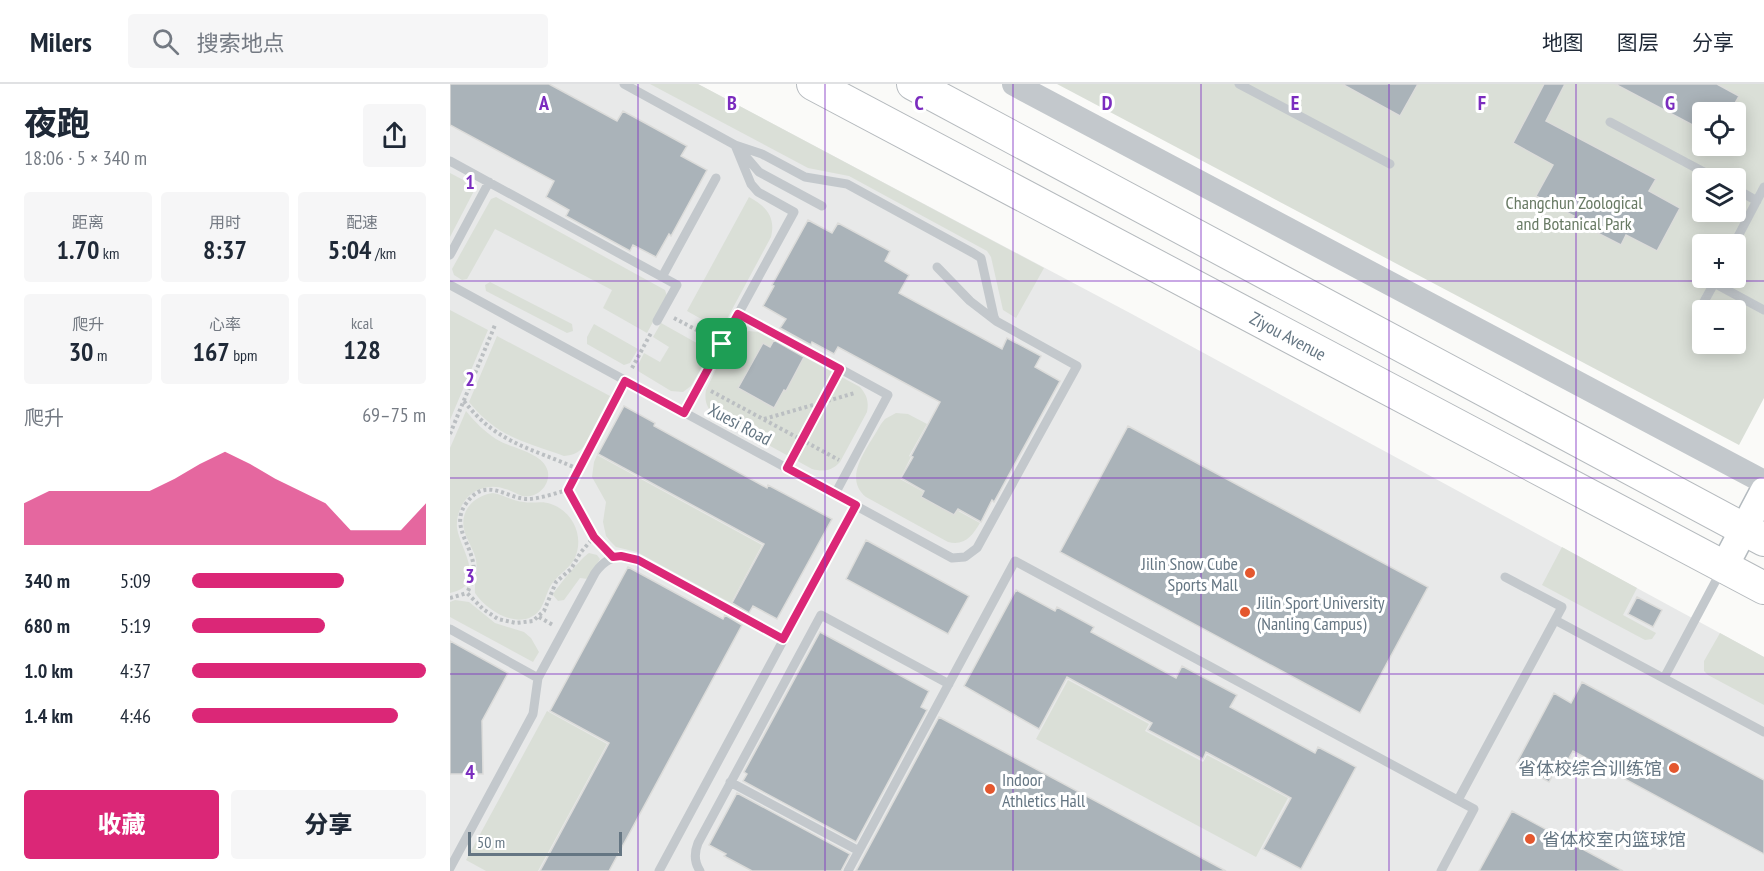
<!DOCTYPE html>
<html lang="zh">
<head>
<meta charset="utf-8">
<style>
  :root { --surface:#fff; --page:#f6f6f7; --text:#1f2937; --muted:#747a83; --line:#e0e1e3; --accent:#db2777 }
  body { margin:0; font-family:"PT Sans Narrow","Noto Sans SC",sans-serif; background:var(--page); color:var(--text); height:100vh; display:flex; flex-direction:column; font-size:22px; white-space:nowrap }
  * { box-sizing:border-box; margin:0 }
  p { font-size:20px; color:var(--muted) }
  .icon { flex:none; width:33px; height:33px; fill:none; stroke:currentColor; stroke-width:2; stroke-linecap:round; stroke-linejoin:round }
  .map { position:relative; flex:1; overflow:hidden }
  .panel { display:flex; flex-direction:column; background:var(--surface); width:450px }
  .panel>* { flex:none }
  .buttons { position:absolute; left:1242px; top:18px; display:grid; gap:12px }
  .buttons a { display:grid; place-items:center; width:54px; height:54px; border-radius:6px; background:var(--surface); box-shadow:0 3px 15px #0003; font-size:30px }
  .scale { position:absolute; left:18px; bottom:15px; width:154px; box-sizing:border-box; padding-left:6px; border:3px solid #657683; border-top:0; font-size:16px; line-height:21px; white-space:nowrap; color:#657683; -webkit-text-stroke:4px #fff; paint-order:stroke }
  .pin { position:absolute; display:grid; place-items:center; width:51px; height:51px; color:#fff; margin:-26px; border-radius:12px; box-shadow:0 3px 9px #0006 }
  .round { display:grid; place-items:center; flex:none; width:63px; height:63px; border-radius:6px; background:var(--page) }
  .headline { display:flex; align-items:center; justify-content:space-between; height:102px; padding:0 24px }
  h1 { font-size:33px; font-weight:800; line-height:45px }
  .metrics { display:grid; grid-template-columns:repeat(3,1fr); gap:9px; height:102px; padding:6px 24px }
  .metrics div { display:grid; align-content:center; border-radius:6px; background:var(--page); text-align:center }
  .metrics b { font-size:26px; font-weight:800 }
  .metrics small { font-size:16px; font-weight:400 }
  .metrics p { font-size:16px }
  .chart { height:168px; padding:12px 24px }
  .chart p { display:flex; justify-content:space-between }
  .chart svg { width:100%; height:108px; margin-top:6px; fill:var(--accent); opacity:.7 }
  .primary-button { display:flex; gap:12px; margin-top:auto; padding:12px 24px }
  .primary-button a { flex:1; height:69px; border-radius:6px; background:var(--accent); color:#fff; font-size:24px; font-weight:800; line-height:69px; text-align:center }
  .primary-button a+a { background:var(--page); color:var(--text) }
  ul { padding:0 24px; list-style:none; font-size:20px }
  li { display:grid; grid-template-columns:96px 72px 1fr; align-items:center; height:45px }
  li i { height:15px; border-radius:8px; background:var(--accent) }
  header { display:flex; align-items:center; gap:36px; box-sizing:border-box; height:84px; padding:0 30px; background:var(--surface); border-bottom:2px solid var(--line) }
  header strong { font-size:28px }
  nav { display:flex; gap:33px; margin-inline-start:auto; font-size:21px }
  .search { width:420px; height:54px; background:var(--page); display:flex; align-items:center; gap:15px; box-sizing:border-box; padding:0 21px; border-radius:6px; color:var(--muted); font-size:22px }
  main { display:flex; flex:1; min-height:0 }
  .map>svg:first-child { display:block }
  .built { fill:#e8e9e9 }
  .green { fill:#dadfd7; fill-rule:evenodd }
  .building { fill:#aab3b9; stroke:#dcdcda; stroke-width:1.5 }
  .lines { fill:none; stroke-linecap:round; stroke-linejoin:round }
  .secondary-casing { stroke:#b3babf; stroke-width:30 }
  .primary-casing { stroke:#b5babe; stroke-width:34 }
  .path { stroke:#bbbfc2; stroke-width:4; stroke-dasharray:3 3; stroke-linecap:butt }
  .service { stroke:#c3c8cc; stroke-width:9 }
  .tertiary { stroke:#c3c8cc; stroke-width:24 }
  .secondary { stroke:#fff; stroke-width:27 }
  .primary { stroke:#fff; stroke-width:32 }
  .route-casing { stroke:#fff; stroke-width:12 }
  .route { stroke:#db2777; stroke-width:8 }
  .grid { fill:none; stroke:#7b2cbf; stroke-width:1.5; stroke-opacity:0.55 }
  .poi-dot { fill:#e4572e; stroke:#fff; stroke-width:2 }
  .labels { text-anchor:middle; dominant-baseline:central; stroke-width:6; stroke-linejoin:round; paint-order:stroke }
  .park-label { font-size:18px; fill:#687a64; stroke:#fff }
  .street-label { font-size:18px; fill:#657683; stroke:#fff }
  .poi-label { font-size:18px; fill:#657683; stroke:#fff; text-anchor:start }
  .grid-label { font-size:20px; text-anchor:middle; font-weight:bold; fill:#7b2cbf; stroke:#fff; stroke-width:6; stroke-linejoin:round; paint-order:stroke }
</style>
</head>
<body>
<header>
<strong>Milers</strong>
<div class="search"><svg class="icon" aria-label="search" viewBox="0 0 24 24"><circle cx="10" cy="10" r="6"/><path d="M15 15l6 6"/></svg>搜索地点</div>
<nav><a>地图</a><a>图层</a><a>分享</a></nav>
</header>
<main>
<section class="panel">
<div class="headline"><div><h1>夜跑</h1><p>18:06 · 5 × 340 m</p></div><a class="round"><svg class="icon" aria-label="share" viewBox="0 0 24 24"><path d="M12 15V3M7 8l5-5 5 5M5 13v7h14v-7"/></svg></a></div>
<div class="metrics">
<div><p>距离</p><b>1.70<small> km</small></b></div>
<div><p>用时</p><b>8:37</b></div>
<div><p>配速</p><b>5:04<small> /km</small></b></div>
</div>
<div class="metrics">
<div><p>爬升</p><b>30<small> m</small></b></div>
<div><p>心率</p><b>167<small> bpm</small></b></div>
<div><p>kcal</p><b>128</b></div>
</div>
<div class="chart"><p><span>爬升</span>69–75 m</p>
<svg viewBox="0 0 160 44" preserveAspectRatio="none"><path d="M0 44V27L10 22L20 22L30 22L40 22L50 22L60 17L70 11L80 6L90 11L100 17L110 22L120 27L130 38L140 38L150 38L160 27V44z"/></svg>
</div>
<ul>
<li><b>340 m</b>5:09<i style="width:65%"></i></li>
<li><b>680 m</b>5:19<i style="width:57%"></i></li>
<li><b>1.0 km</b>4:37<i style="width:100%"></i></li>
<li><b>1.4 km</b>4:46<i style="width:88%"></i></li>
</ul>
<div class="primary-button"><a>收藏</a><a>分享</a></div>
</section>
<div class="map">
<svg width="1314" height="787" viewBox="0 0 1314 787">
  <rect width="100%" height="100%" fill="#fafaf8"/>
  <!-- built -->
  <path class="built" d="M0 0H248L680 229 1314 573V787H0Z"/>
  <!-- green -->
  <path class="green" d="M200 0H248L594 184 566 234 553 226 541 173 537 167 399 92 358 84Z
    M607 0H1314V314L1289 361ZM1252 28H1286V62H1252ZM1252 94H1286V128H1252ZM1252 160H1286V194H1252ZM1252 226H1286V260H1252Z
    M0 89 21 100 25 105 0 153Z
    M46 113 215 206 217 212 197 249 153 224 162 206 45 145 17 195 12 196 4 191 2 185 41 115Z
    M299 113C316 122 326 133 321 153L271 246 237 227Z
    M40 198 122 240 123 247 117 249 36 207 35 201Z
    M0 226 38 246 0 336Z
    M211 239 261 267 241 302 233 308 221 307 188 287V281L194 269 210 278 219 263 203 253Z
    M144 240 188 265 180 279 174 281 137 260V253Z
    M299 247 308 248 410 303C417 311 419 318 417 328L390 378C382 387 373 388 362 385L266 332C257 325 254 317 256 306 265 289 279 251 299 247Z
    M47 252 160 312 134 362C128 369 124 371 114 372 74 357 48 354 19 318Z
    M16 327C25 338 34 347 46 355 62 365 94 368 98 388 100 403 86 415 72 412 66 410 61 406 55 405 42 400 26 404 17 414 10 422 6 433 7 444 10 465 39 501 0 509V364Z
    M446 329 458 330 477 340 459 372 461 373 450 395 530 439C522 452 515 462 498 458L416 413C391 393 420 361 431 340L435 335Z
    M147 371 312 461 281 519 187 468 166 463 161 458 156 452 153 438 156 418 142 393 144 378Z
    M43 409C54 411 63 417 74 418 83 420 92 416 101 420 124 428 135 454 124 476 119 484 111 489 105 496 96 505 96 519 88 528 69 547 37 527 25 509 24 498 28 487 26 476 24 466 18 458 15 449 8 428 23 412 43 409Z
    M1112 463 1187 504 1173 531 1206 549 1202 555 1195 556 1092 501Z
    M139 469 147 471 150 475 138 495 130 494 114 516 108 517 103 511C105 505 134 471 139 469Z
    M5 516 19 518 45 539 74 548 81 554 89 568 83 578 0 533V518Z
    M1270 549 1314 573V621L1258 591 1254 587V577Z
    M618 596 699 640 695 647 753 678 757 671 838 714 806 773 586 655Z
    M97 627 157 660 88 787H36L16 776Z"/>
  <!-- building -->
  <path class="building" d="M0 0H99L167 37 173 27 195 39 237 62 231 72 257 86 221 152 219 150 206 173 183 161 180 167 116 132 119 126 96 113 104 97 0 41Z
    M892 0H968L950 32Z
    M1094 0H1115L1096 37 1206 95 1199 107 1230 124 1207 167 1176 151 1171 161 1122 136 1124 132 1086 112 1103 81 1063 59Z
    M1165 0H1267L1289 12 1280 28H1252V46Z
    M358 136 382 149 388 139 440 167 435 177 459 191 449 209 552 265 557 254 591 272 585 283 610 297 544 418 542 416 531 438 508 425 504 431 471 413 474 407 451 394 463 373 461 372 490 318 388 263 384 270 362 258 361 261 330 244 336 235 313 222 324 202 322 201Z
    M324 256 354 273 336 307 334 306 324 324 288 304 313 259 320 263Z
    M174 322 205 339 204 342 317 404 318 401 382 435 327 535 303 522 299 529 282 519 314 460 148 370Z
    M678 342 978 503 910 629 610 468Z
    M416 456 519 512 498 550 396 495Z
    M178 483 273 535 275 531 292 541 159 787H90L159 659 100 627Z
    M566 506 605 527 607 523 644 543 641 548 726 594 732 582 787 611 780 623 865 669 868 663 906 683 851 785 813 765 841 714 756 668 753 675 698 646 702 639 617 593 589 645 514 602Z
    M1187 513 1212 526 1203 543 1178 530Z
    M370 548 479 607 471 623 477 626 406 758 293 697 297 690 294 688Z
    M0 557 58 589 32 637 33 690H0Z
    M1132 598 1314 696V770L1123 667 1109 692 1104 689 1099 698 1066 680 1104 609 1121 619Z
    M489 633 776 787H406Z
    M287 709 400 770 391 787H302L274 772 276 770 259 761Z
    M1062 727 1173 787H1029Z"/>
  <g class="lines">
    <defs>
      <path id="secondary" d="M1274 483 1314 407"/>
      <path id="primary" d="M363 0 1314 504
        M463 0 1314 456"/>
    </defs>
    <!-- secondary casing -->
    <use href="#secondary" class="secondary-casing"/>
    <!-- primary casing -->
    <use href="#primary" class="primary-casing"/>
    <!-- path -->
    <path class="path" d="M224 234 260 253
      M182 284 201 249
      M261 307 389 376
      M14 317C47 360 82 364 128 385
      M314 335 405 309
      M0 350 45 241
      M342 374 384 296
      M118 406C105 409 90 415 77 415 55 414 35 391 15 421 2 441 19 458 23 478 25 489 22 499 17 509L33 525 48 535 66 539 83 537 94 527 106 498 121 485 131 468 144 453
      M154 465 144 453 118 406 169 306
      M0 514 17 509
      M89 533 103 541"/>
    <!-- service -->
    <path class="service" d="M789 0 940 80
      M1160 38 1265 94
      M291 67 309 88 372 122
      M0 77 227 201 207 237
      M1286 105 1307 117
      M1284 160 1314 103
      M0 171 39 98
      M487 183 520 217 546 237
      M212 193 266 94
      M1264 199 1314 226
      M0 201 502 474 515 473 527 464 627 282 546 237 544 233 531 174 523 169 397 100 355 93 312 70 285 61 174 0
      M1251 223 1266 196
      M288 229 438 311 385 410
      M234 329 344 128 308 108 301 100 285 61
      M1105 536 1314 648
      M0 545 88 594
      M1214 594 1271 487
      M280 698 409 767
      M1008 716 1112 523 1055 493
      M0 784 83 630 88 594 145 489C154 476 164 471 180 473L334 555
      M209 787 406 421
      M250 787C244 778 244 769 248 759L371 531 499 600
      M398 787 565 477 1024 725 991 787"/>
    <!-- tertiary -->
    <path class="tertiary" d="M564 0 1314 398"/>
    <!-- secondary -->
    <use href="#secondary" class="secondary"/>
    <!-- primary -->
    <use href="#primary" class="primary"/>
  </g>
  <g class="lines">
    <defs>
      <path id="route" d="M288 230 390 285 337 384 406 421 333 555 188 476 171 472 163 473 144 453 118 406 175 297 234 329Z"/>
    </defs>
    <!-- route casing -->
    <use href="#route" class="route-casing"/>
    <!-- route -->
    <use href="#route" class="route"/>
  </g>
  <!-- grid -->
  <path class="grid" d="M188 0V787M375 0V787M563 0V787M751 0V787M939 0V787M1126 0V787M0 197H1314M0 394H1314M0 590H1314"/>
  <!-- markers -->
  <g class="poi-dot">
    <circle cx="800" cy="489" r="6"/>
    <circle cx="795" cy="528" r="6"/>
    <circle cx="1224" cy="684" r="6"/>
    <circle cx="540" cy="705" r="6"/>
    <circle cx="1080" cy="755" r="6"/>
  </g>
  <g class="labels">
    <!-- park labels -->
    <g class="park-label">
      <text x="1124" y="118">Changchun Zoological<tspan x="1124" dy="21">and Botanical Park</tspan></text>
    </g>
    <!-- street labels -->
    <g class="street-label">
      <text transform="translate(838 252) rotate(28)">Ziyou Avenue</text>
      <text transform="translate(290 340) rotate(28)">Xuesi Road</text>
    </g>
    <!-- poi labels -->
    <g class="poi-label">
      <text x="788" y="479" text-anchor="end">Jilin Snow Cube<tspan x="788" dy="21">Sports Mall</tspan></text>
      <text x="807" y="518">Jilin Sport University<tspan x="807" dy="21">(Nanling Campus)</tspan></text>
      <text x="1212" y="684" text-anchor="end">省体校综合训练馆</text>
      <text x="552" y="695">Indoor<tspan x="552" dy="21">Athletics Hall</tspan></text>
      <text x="1092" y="755">省体校室内篮球馆</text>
    </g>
  </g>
  <g class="grid-label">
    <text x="94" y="26">A</text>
    <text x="282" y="26">B</text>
    <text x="469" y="26">C</text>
    <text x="657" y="26">D</text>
    <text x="845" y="26">E</text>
    <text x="1032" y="26">F</text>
    <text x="1220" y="26">G</text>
    <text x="20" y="105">1</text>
    <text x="20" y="302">2</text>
    <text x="20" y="499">3</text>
    <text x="20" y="695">4</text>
  </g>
</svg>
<div class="buttons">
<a><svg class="icon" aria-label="locate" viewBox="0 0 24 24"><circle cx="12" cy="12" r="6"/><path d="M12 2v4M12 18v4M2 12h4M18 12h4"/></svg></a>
<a><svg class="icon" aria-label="layers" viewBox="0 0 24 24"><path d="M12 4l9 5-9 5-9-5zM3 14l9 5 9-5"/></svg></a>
<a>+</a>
<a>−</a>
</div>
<div class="scale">50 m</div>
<div class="pin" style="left:272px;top:260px;background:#1e9e55"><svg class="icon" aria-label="arrive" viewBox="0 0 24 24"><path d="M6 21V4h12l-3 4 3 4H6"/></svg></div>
</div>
</main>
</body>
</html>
